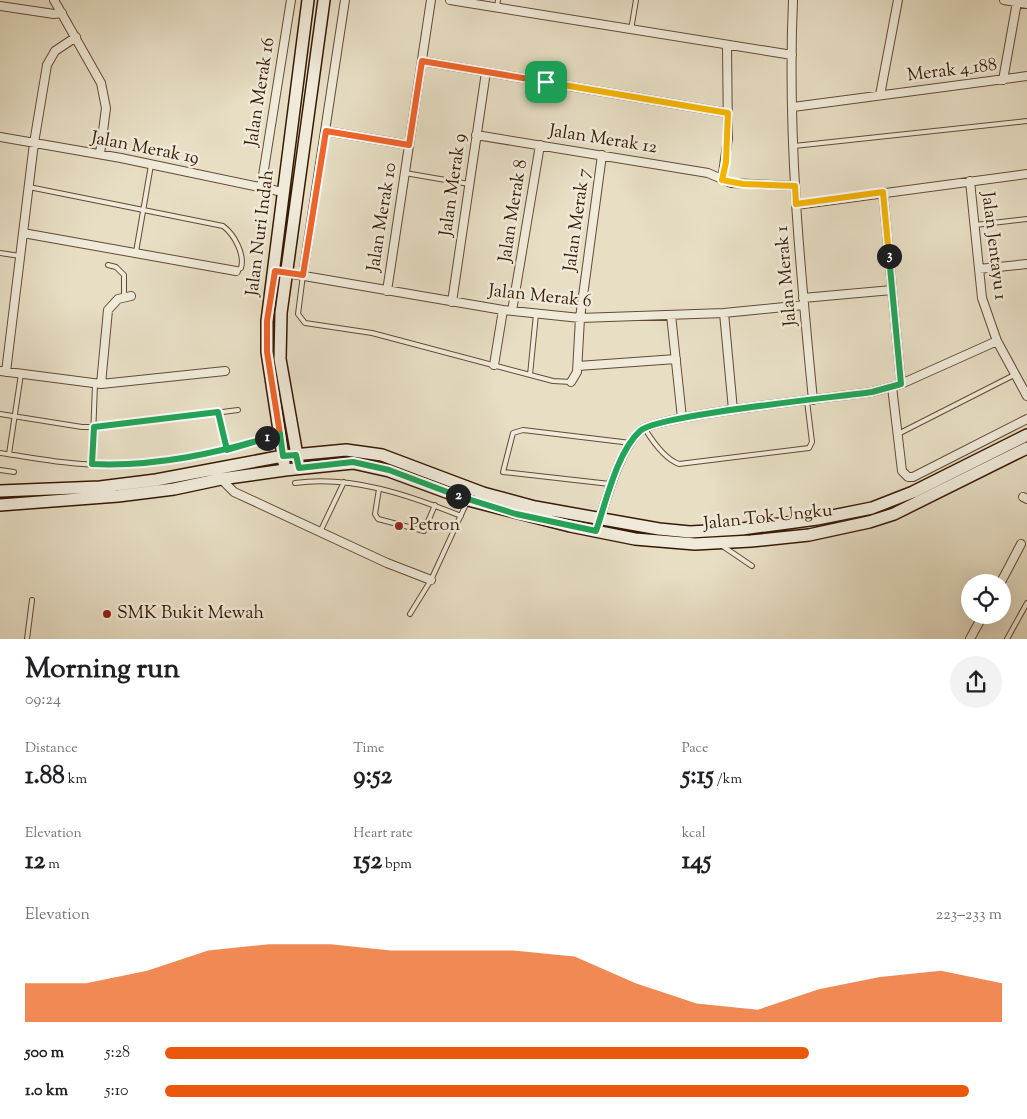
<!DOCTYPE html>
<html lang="en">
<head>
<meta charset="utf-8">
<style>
  :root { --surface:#fff; --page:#f2f2f2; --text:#202124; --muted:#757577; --accent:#ea580c }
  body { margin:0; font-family:"Sorts Mill Goudy",serif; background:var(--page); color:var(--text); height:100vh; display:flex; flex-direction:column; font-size:19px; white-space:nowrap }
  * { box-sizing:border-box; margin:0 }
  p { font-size:16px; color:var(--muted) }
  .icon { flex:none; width:28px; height:28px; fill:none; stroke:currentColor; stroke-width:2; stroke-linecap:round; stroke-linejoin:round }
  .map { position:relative; height:639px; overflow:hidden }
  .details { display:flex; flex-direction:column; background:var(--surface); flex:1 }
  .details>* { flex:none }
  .controls { position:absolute; left:961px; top:574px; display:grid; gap:10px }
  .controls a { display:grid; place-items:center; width:50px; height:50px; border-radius:50%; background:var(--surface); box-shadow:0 5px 20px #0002; font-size:25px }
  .pin { position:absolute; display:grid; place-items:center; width:42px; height:42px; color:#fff; margin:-21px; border-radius:10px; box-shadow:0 2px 8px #0006 }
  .km { position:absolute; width:25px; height:25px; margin:-12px; border-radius:50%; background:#222; color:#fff; font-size:14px; line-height:25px; text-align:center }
  .round { display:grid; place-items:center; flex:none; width:52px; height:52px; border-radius:26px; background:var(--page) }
  .headline { display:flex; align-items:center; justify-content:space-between; height:85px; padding:0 25px }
  h1 { font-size:28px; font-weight:700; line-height:38px }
  .metrics { display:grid; grid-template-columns:repeat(3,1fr); gap:8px; height:85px; padding:5px 25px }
  .metrics div { display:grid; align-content:center }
  .metrics b { font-size:25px; font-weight:700 }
  .metrics small { font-size:14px; font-weight:400 }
  .metrics p { font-size:14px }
  .chart { height:140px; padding:10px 25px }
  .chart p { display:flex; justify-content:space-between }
  .chart svg { width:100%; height:90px; margin-top:5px; fill:var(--accent); opacity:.7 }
  ul { padding:0 25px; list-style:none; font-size:16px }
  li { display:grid; grid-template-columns:80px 60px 1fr; align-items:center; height:38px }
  li i { height:12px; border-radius:6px; background:var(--accent) }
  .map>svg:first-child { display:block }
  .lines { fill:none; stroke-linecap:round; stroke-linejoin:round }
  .lane-casing { stroke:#644a34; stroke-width:6 }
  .street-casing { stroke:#644a34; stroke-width:10 }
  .secondary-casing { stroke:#381904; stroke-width:14 }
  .lane { stroke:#efead9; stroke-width:4 }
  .street { stroke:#efead9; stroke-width:8 }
  .secondary { stroke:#efead9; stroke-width:11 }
  .split-1-casing { stroke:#fff; stroke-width:10 }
  .split-2-casing { stroke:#fff; stroke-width:10 }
  .split-3-casing { stroke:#fff; stroke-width:10 }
  .split-4-casing { stroke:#fff; stroke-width:10 }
  .split-1 { stroke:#f0652b; stroke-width:6 }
  .split-2 { stroke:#22a559; stroke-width:6 }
  .split-3 { stroke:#22a559; stroke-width:6 }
  .split-4 { stroke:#f5b400; stroke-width:6 }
  .poi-dot { fill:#8f2418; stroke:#efead9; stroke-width:2 }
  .labels { text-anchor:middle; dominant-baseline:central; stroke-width:5; stroke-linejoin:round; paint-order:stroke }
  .street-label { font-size:18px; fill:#381904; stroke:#efead9 }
  .poi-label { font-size:18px; fill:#381904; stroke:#efead9; text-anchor:start }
</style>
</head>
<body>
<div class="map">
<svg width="1027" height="639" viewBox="0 0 1027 639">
  <rect width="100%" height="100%" fill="#e7dec4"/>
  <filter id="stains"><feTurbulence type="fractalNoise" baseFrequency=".004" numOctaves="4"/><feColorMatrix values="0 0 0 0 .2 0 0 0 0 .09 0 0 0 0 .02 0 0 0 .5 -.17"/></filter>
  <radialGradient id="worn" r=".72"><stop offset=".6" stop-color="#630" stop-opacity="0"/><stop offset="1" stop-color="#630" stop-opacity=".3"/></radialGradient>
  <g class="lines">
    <defs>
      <path id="lane" d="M497 8 498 0
        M631 30 636 0
        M794 146 1027 121
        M405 173 469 184
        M29 187 223 226C234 234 245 254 241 268L236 271
        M975 225 1027 219
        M136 252 151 165
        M0 253 20 256
        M108 265 116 267 124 275V297
        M303 275 298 314 305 323 372 333 553 381 571 382
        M530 375 536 314
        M218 412 227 450
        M0 414 82 427H106L238 410
        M645 429C653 442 665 459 679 464L809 448 812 442 807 401
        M898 434 1016 374
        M0 453C35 458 70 465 106 465 165 464 222 452 279 434
        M9 454 21 374
        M92 464 95 384
        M0 470 14 472
        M295 483C351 475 409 495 461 516
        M610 484 503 472 513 433 523 430 631 443
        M379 489 375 514 378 519 424 531 435 505
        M320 532 344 482
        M721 545 752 566
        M410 614 431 580 467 502
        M27 639 32 600
        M1007 639 1027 603"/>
      <path id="street" d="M54 0 101 83 106 108 100 154
        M450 0 792 55
        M793 0C787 134 800 267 813 400
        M1004 0 1027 4
        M0 6 54 14 62 13
        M422 61 728 113
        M1003 80 1017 2
        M880 95 898 0
        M793 107 1027 76
        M326 131 409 145
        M476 135 708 173 731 183 795 186
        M0 137 121 158 283 192
        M722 180 728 138 727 45
        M970 181 982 298 997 341 1027 396
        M261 188 291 0
        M883 192 901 384
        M796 205 1027 174
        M23 233 236 271
        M979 269 1027 264
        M275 271 503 310 580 318 724 313 804 305
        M303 275 345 0
        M387 291 431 0
        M803 298 892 290
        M452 302 486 72
        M512 311 540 145
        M724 313 733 410
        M671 315 682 418
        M494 365 503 310
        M578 366 676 359
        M0 371 101 384 225 371
        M6 372 34 143 47 65 55 51 76 37
        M571 382 577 372 580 318 602 155
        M101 384 108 310 118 299 131 296
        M892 387 902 471 908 477H913L1027 419
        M221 479 234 492 387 563 431 580
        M1023 497 1027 499
        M596 531C606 502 617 453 640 431 655 415 838 397 872 392L901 384 997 341
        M1001 582 1021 544
        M970 639 983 615"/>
      <path id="secondary" d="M298 461 280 359 281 313 324 0
        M284 463 267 352V321L308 0
        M0 491 100 487 156 480 283 456 346 450 382 455 483 493 535 507 659 529 690 532 742 529 817 519 872 508 913 492 1027 435
        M0 505 118 496 174 489 221 479 285 470 353 463 389 471 468 500 570 526 635 539 695 544 751 541 809 535 869 522 894 514 1027 448"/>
    </defs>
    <!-- lane casing -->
    <use href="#lane" class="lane-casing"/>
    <!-- street casing -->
    <use href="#street" class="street-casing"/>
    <!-- secondary casing -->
    <use href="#secondary" class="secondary-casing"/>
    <!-- lane -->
    <use href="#lane" class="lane"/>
    <!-- street -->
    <use href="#street" class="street"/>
    <!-- secondary -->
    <use href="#secondary" class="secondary"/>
  </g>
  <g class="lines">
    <defs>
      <path id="split-1" d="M267 438 280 434 267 352V321L275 271 303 275 326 131 409 145 422 61 546 82"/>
      <path id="split-2" d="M267 438 227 450 218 412 94 427 92 464C156 467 219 453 280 434L283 456 296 455 299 468 353 462 389 470 458 496"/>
      <path id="split-3" d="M458 496 516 514 596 531C606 502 617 452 640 431 655 415 838 397 872 392L901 384 889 256"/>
      <path id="split-4" d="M546 82 728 113 726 162 722 180 743 184 795 186 796 204 883 192 889 256"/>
    </defs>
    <!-- split-1 casing -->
    <use href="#split-1" class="split-1-casing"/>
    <!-- split-2 casing -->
    <use href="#split-2" class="split-2-casing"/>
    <!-- split-3 casing -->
    <use href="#split-3" class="split-3-casing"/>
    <!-- split-4 casing -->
    <use href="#split-4" class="split-4-casing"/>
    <!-- split-1 -->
    <use href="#split-1" class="split-1"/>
    <!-- split-2 -->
    <use href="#split-2" class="split-2"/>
    <!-- split-3 -->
    <use href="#split-3" class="split-3"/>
    <!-- split-4 -->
    <use href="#split-4" class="split-4"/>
  </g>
  <!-- markers -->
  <g class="poi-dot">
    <circle cx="399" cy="526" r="5"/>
    <circle cx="107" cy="614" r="5"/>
  </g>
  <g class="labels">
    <!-- street labels -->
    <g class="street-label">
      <text transform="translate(952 71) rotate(-7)">Merak 4_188</text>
      <text transform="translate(261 92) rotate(-81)">Jalan Merak 16</text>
      <text transform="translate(603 140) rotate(9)">Jalan Merak 12</text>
      <text transform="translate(145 149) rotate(11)">Jalan Merak 19</text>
      <text transform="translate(454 185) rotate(-82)">Jalan Merak 9</text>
      <text transform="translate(514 211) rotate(-81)">Jalan Merak 8</text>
      <text transform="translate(383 217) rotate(-81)">Jalan Merak 10</text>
      <text transform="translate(578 220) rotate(-82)">Jalan Merak 7</text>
      <text transform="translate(261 233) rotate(-83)">Jalan Nuri Indah</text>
      <text transform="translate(993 246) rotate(83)">Jalan Jentayu 1</text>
      <text transform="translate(787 276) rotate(-95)">Jalan Merak 1</text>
      <text transform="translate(540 297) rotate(6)">Jalan Merak 6</text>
      <text transform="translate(768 518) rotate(-6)">Jalan Tok Ungku</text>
    </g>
    <!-- poi labels -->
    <g class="poi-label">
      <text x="409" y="526">Petron</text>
      <text x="117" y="614">SMK Bukit Mewah</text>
    </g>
  </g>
  <rect width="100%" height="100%" filter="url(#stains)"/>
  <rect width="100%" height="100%" fill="url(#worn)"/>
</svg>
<div class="controls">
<a><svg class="icon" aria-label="locate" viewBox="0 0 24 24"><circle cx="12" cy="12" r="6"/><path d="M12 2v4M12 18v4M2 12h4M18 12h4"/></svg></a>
</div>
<div class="pin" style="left:546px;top:82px;background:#1e9e55"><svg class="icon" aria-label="arrive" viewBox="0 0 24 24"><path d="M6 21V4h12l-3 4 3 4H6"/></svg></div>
<b class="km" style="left:267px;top:438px">1</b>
<b class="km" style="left:458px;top:496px">2</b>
<b class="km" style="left:889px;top:256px">3</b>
</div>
<section class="details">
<div class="headline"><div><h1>Morning run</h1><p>09:24</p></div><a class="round"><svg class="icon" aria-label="share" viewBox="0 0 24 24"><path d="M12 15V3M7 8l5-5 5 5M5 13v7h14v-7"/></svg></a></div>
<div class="metrics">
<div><p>Distance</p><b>1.88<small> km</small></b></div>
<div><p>Time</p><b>9:52</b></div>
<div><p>Pace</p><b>5:15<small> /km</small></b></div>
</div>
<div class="metrics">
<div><p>Elevation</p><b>12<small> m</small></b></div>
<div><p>Heart rate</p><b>152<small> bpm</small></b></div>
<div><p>kcal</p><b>145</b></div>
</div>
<div class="chart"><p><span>Elevation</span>223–233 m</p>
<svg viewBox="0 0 160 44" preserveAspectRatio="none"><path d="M0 44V25L10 25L20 19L30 9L40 6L50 6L60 9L70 9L80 9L90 12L100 25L110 35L120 38L130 28L140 22L150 19L160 25V44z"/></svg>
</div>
<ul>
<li><b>500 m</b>5:28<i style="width:77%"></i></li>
<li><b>1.0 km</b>5:10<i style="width:96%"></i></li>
</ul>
</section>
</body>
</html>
